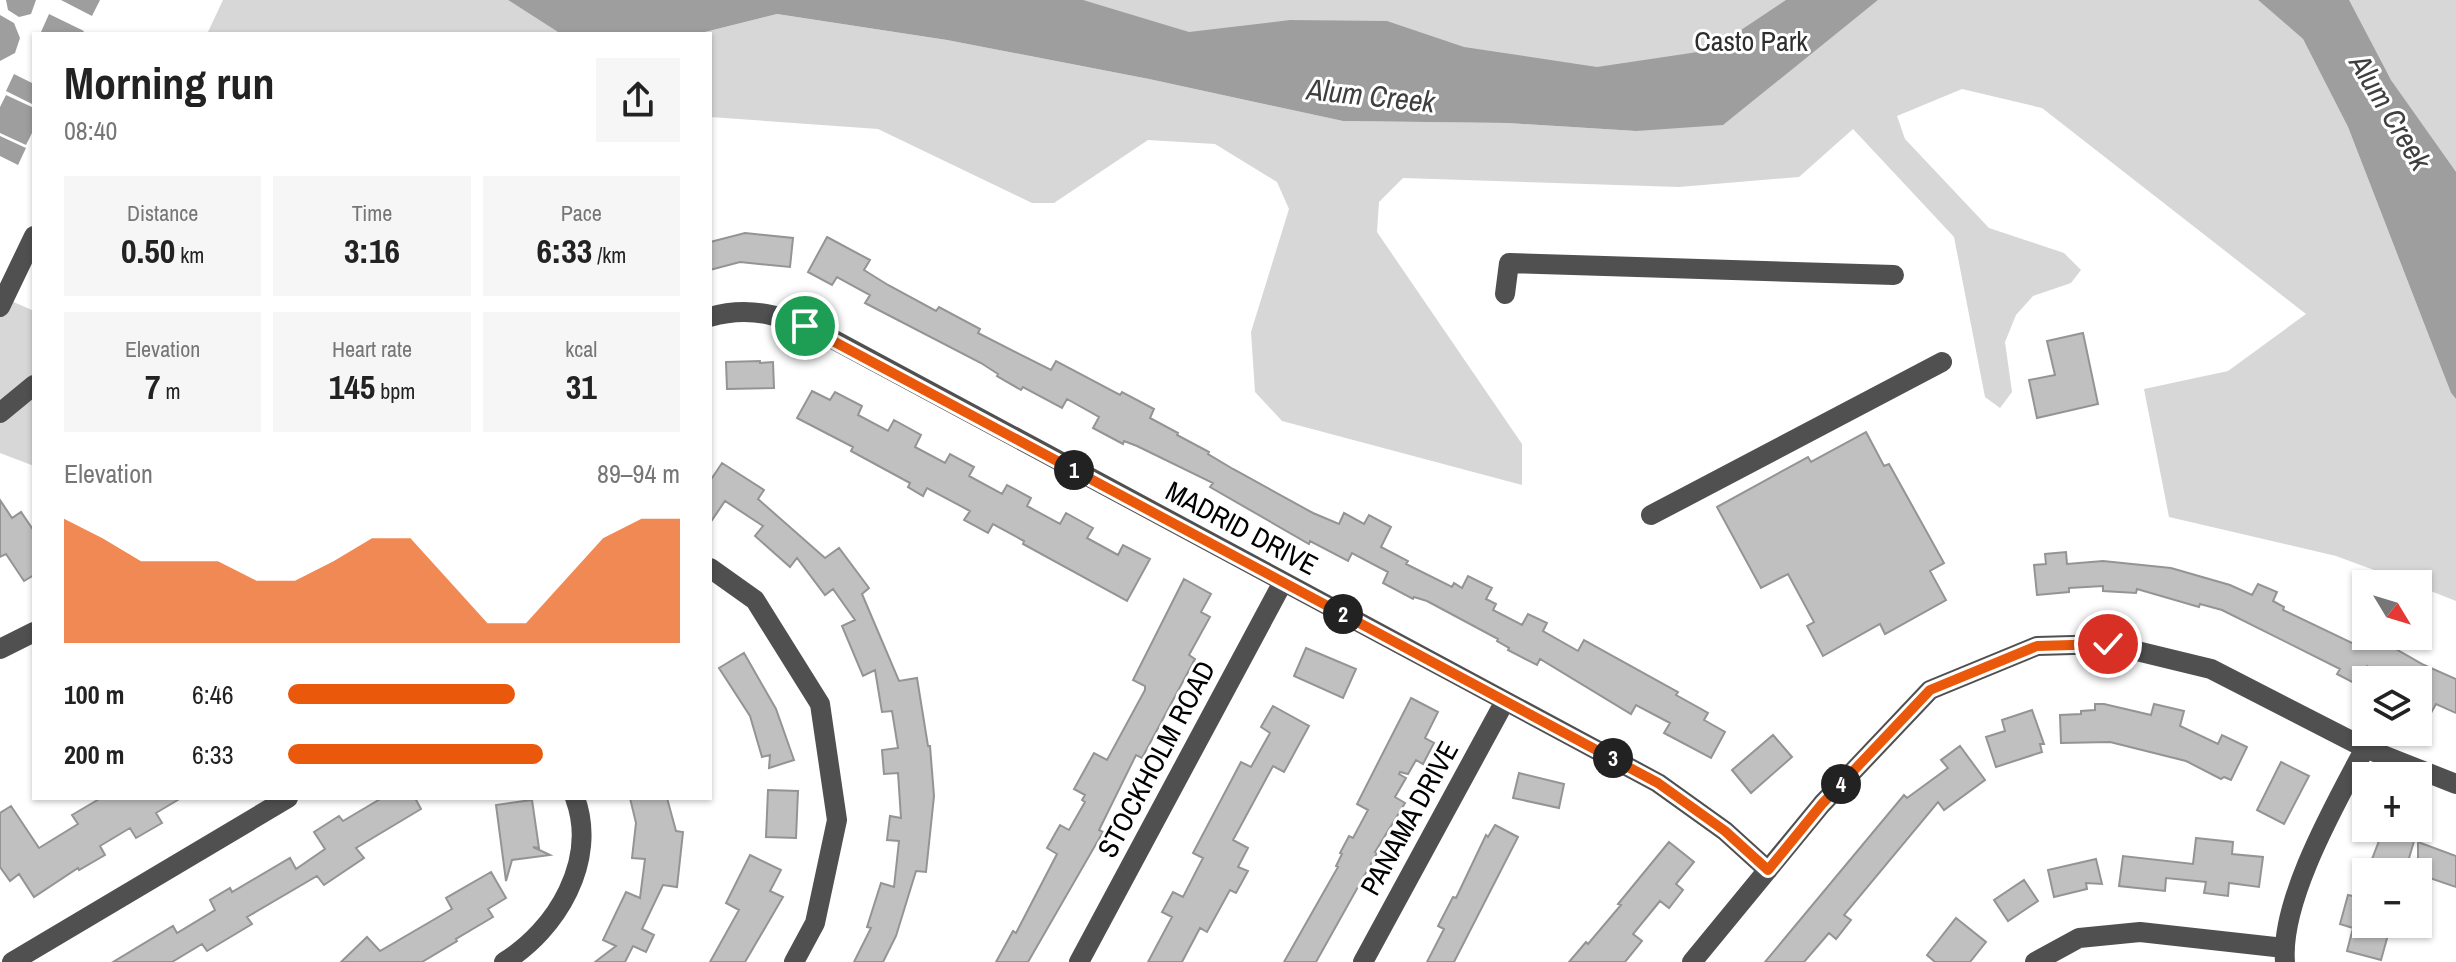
<!DOCTYPE html>
<html lang="en">
<head>
<meta charset="utf-8">
<style>
  :root { --surface:#fff; --page:#f6f6f6; --text:#222; --muted:#767676; --accent:#ea580c }
  body { margin:0; font-family:"Archivo Narrow",sans-serif; background:var(--page); color:var(--text); height:100vh; display:flex; flex-direction:column; font-size:30px; white-space:nowrap }
  * { box-sizing:border-box; margin:0 }
  p { font-size:26px; color:var(--muted) }
  .icon { flex:none; width:44px; height:44px; fill:none; stroke:currentColor; stroke-width:2; stroke-linecap:round; stroke-linejoin:round }
  .map { position:relative; flex:1; overflow:hidden }
  .sheet { position:absolute; left:32px; top:32px; width:680px; height:768px; display:flex; flex-direction:column; background:var(--surface); border-radius:0px; box-shadow:0 2px 6px #0004 }
  .sheet>* { flex:none }
  .needle { width:52px; rotate:128deg }
  .buttons { position:absolute; left:2352px; top:570px; display:grid; gap:16px }
  .buttons a { display:grid; place-items:center; width:80px; height:80px; border-radius:0px; background:var(--surface); box-shadow:0 2px 6px #0004; font-size:40px }
  .pin { position:absolute; display:grid; place-items:center; width:68px; height:68px; color:#fff; margin:-34px; border:4px solid #fff; border-radius:50%; box-shadow:0 2px 8px #0007 }
  .km { position:absolute; width:40px; height:40px; margin:-20px; border-radius:50%; background:#222; color:#fff; font-size:22px; line-height:40px; text-align:center }
  .round { display:grid; place-items:center; flex:none; width:84px; height:84px; border-radius:0px; background:var(--page) }
  .head { display:flex; align-items:center; justify-content:space-between; height:136px; padding:0 32px }
  h1 { font-size:44px; font-weight:800; line-height:60px }
  .figures { display:grid; grid-template-columns:repeat(3,1fr); gap:12px; height:136px; padding:8px 32px }
  .figures div { display:grid; align-content:center; border-radius:0px; background:var(--page); text-align:center }
  .figures b { font-size:34px; font-weight:800 }
  .figures small { font-size:22px; font-weight:400 }
  .figures p { font-size:22px }
  .chart { height:224px; padding:16px 32px }
  .chart p { display:flex; justify-content:space-between }
  .chart svg { width:100%; height:144px; margin-top:8px; fill:var(--accent); opacity:.7 }
  ul { padding:0 32px; list-style:none; font-size:26px }
  li { display:grid; grid-template-columns:128px 96px 1fr; align-items:center; height:60px }
  li i { height:20px; border-radius:10px; background:var(--accent) }
  .map>svg:first-child { display:block }
  .green { fill:#d7d7d7 }
  .water { fill:#9e9e9e }
  .building { fill:#c0c0c0; stroke:#949494; stroke-width:2 }
  .lines { fill:none; stroke-linecap:round; stroke-linejoin:round }
  .minor { stroke:#505050; stroke-width:20 }
  .route-casing { stroke:#fff; stroke-width:16 }
  .route { stroke:#ea580c; stroke-width:10 }
  .labels { text-anchor:middle; dominant-baseline:central; stroke-width:6; stroke-linejoin:round; paint-order:stroke }
  .park-label { font-size:28px; fill:#2e2e2e; stroke:#fff }
  .street-label { font-size:28px; fill:#000; stroke:#fff }
  .water-label { font-size:30px; font-style:italic; fill:#3f3f3f; stroke:#fff }
</style>
</head>
<body>
<div class="map">
<svg width="2456" height="962" viewBox="0 0 2456 962">
  <rect width="100%" height="100%" fill="#fff"/>
  <!-- green -->
  <path class="green" d="M223 0H508L561 34H207Z
    M1011 0H1855L1767 84 1231 63Z
    M1878 0H2258L2303 39 2348 127 2451 393 2456 399V601L2418 586V584H2412L2336 556 2169 517 2144 389 2228 371 2306 314 2042 108 1962 89 1897 116 1905 139 1989 228 2064 253 2081 270 2071 283 2033 296 2016 315 2005 342 2012 392 2000 408 1985 397 1954 237 1853 129 1799 177 1679 187 1403 178 1379 202 1377 232 1522 444V485L1282 421 1255 392 1251 332 1289 209 1277 182 1215 144 1148 140 1054 203H1032L878 129 710 117V34H697L777 14 947 40 1149 79 1343 121 1508 123 1636 131 1829 38Z
    M2346 0H2456V235L2411 109 2391 80Z
    M0 296 34 311V466L0 453Z"/>
  <!-- water -->
  <path class="water" d="M6 0H36L31 14 19 17 8 10Z
    M61 0H100L92 16Z
    M508 0H1083L1189 32 1290 20 1387 21 1464 47 1597 67 1711 50 1786 0H1878L1723 125 1636 131 1508 123 1343 121 1149 79 947 40 777 14 697 34H561Z
    M2258 0H2349L2391 80 2456 172V399L2451 393 2348 127 2303 39Z
    M49 14 84 31 82 34H46L41 32Z
    M0 15 14 23 20 38 15 53 0 61Z
    M14 74 34 84V105L6 91Z
    M6 95 34 108V129L26 145 0 133V107Z
    M0 136 26 148 18 165 0 156Z"/>
  <!-- building -->
  <path class="building" d="M745 233 793 238 790 267 740 262 710 270V242Z
    M827 237 870 260 864 270 888 285 936 311 939 307 980 329 978 333 1051 370 1056 361 1120 395 1122 392 1154 409 1150 418 1178 433 1177 435 1209 452 1208 454 1233 469 1313 513 1339 524 1344 513 1364 524 1369 515 1391 527 1381 547 1408 561 1406 564 1452 587 1454 583 1462 588 1468 576 1492 588 1486 599 1496 604 1493 610 1522 625 1528 614 1547 623 1543 631 1578 651 1584 640 1678 692 1676 695 1708 713 1704 720 1725 732 1711 758 1664 733 1670 723 1636 705 1631 714 1540 659 1537 665 1508 650 1509 648 1497 641 1498 639 1427 601 1414 597 1413 599 1383 583 1388 572 1352 553 1348 561 1310 541 1309 544 1210 487 1213 483 1137 446 1124 441 1123 444 1093 428 1099 417 1067 399 1062 408 1023 387 1021 390 997 376 998 374 981 363 865 303 870 295 837 277 832 285 808 272Z
    M2083 333 2098 404 2037 418 2029 380 2055 375 2047 341Z
    M760 361V363L773 362 774 388 727 389 726 362Z
    M812 391 830 400 835 392 862 406 858 415 888 431 894 420 921 435 915 447 945 463 950 454 974 467 969 476 1002 494 1007 485 1031 498 1027 506 1060 524 1066 513 1093 528 1087 538 1118 555 1123 545 1150 559 1127 601 1023 544 1024 541 993 524 988 533 964 520 970 511 927 488 923 496 908 487 910 483 851 451 853 447 797 418Z
    M1866 432 1884 466 1889 464 1944 563 1930 571 1946 600 1885 634 1880 624 1823 656 1807 626 1814 622 1788 574 1761 588 1717 507 1808 457 1811 462Z
    M722 463 764 490 758 499 825 558 839 548 869 588 862 594 899 681 917 678 928 746H930L934 796 926 872 916 871 896 936 883 962H854L871 928 867 927 881 883 894 887 899 841 887 840 890 816 901 818 898 773 884 774 882 750 898 748 892 711 882 712 875 670 863 676 842 626 855 620 833 589 825 595 797 558 790 567 755 536 763 526 725 501 710 523V481Z
    M0 500 12 518 21 512 34 531V575L24 581 6 554 0 557Z
    M2066 552 2067 564 2103 561 2171 568 2230 585 2252 595 2258 584 2277 592 2273 601 2284 607 2283 610 2354 644 2362 630 2366 632V636H2373L2424 665 2456 679V713L2436 704 2431 713 2418 706V680H2391L2367 666 2356 684 2337 674 2340 669 2222 610 2200 604 2199 607 2137 589 2136 593 2103 591V586L2069 588V592L2037 595 2034 565 2046 564 2045 554Z
    M1184 579 1211 594 1201 612 1210 617 1189 655 1195 659 1142 758 1136 755 1099 830 1103 832 1028 962H996L1013 931 1016 933 1057 854 1047 848 1060 825 1069 830 1085 802 1082 800 1085 795 1074 789 1094 753 1107 760 1145 690V686L1133 680Z
    M1306 648 1356 669 1343 698 1294 676Z
    M744 653 776 709 794 760 769 768 770 755 762 757 750 716 719 668Z
    M1411 698 1438 712 1425 738 1434 743 1423 764 1416 760 1408 774 1400 772 1399 774 1406 778 1395 797 1405 803 1375 852 1377 853 1316 962H1284L1338 867 1336 866 1342 854 1340 853 1349 836 1353 838 1368 810 1357 804Z
    M2095 704H2104L2151 715 2154 704 2184 711 2180 726 2218 744 2222 735 2247 747 2231 780 2224 777 2221 779 2186 761 2110 742 2061 743 2060 715 2081 714V711L2095 710Z
    M1273 706 1309 726 1284 772 1273 766 1233 840 1248 848 1238 867 1248 871 1236 893 1230 890 1207 932 1200 928 1182 962H1148L1172 917 1162 912 1173 892 1183 897 1203 858 1193 853 1241 762 1251 767 1270 733 1261 727Z
    M2032 710 2044 744H2040L2042 752 1996 767 1986 737 2005 731 2002 720Z
    M1773 735 1792 757 1751 793 1732 770Z
    M1960 746 1985 780 1944 810 1938 802 1844 915 1851 920 1836 939 1829 933 1804 962H1765L1904 795 1907 798 1948 768 1941 760Z
    M2281 762 2309 776 2284 824 2257 810Z
    M1519 773 1564 784 1559 808 1513 798Z
    M768 790 798 791 796 838 766 837Z
    M101 798H181L156 813 162 823 136 838 130 828 100 846 105 855 79 870 78 868 34 897 19 874 10 881 0 867V813L11 806 39 848 78 824 72 815Z
    M382 798H415L421 809 356 848 364 858 324 885 317 876 247 917 252 924 207 951 202 944 172 962H113L173 926 177 933 215 910 210 900 230 888 232 892 290 858 296 869 325 849 314 832 339 816 343 821Z
    M630 798H667L676 831 683 832 677 887 663 885 642 929 654 935 646 952 633 946 625 962H595L616 946 603 940 626 892 640 898 645 859 632 858 636 823Z
    M532 800 539 848 533 847 550 855 512 860 506 881 496 805Z
    M1495 825 1518 837 1454 962H1427L1444 929 1438 926 1453 897 1456 898 1486 835 1488 837Z
    M2384 828 2414 841 2405 872H2367Z
    M2196 838 2233 842 2232 854 2263 857 2259 887 2229 883 2228 896 2204 893 2206 882 2166 878 2165 891 2119 886 2123 856 2193 864Z
    M1669 842 1694 862 1676 884 1683 890 1669 908 1660 901 1633 934 1642 941 1625 962H1569L1586 942 1588 944 1621 905 1618 904Z
    M2418 842 2456 856V887L2418 874Z
    M750 855 781 870 770 891 783 897 745 962H710L739 910 726 903Z
    M2096 859 2102 884 2086 883 2087 889 2054 897 2048 870Z
    M491 872 506 898 488 909 493 917 456 939 457 941 422 962H341L367 937 380 951 452 909 446 898Z
    M2024 880 2038 901 2008 921 1994 900Z
    M2348 895 2366 899V924H2391L2381 960 2347 951 2353 928 2340 924Z
    M1956 918 1986 942 1970 962H1935L1927 955Z"/>
  <g class="lines">
    <!-- minor -->
    <path class="minor" d="M1505 294 1509 263 1894 275
      M0 307 34 236
      M710 317C754 304 787 318 827 336L1658 783 1725 831 1768 870
      M0 413 34 385
      M1651 515 1942 362
      M710 568 755 600 820 704 837 820 815 923 794 962
      M0 649 34 632
      M12 962 288 798
      M504 962C557 930 598 860 575 798
      M1079 962 1283 582
      M1363 962 1505 701
      M1692 962 1822 804 1930 690 2037 646 2108 644 2211 669 2365 748 2456 784
      M2035 962 2079 938 2140 932 2284 948
      M2285 962C2280 900 2336 803 2365 748"/>
  </g>
  <g class="lines">
    <defs>
      <path id="route" d="M805 326 1658 783 1725 831 1768 870 1822 804 1930 690 2037 646 2108 644"/>
    </defs>
    <!-- route casing -->
    <use href="#route" class="route-casing"/>
    <!-- route -->
    <use href="#route" class="route"/>
  </g>
  <g class="labels">
    <!-- park labels -->
    <g class="park-label">
      <text x="1751" y="41">Casto Park</text>
    </g>
    <!-- street labels -->
    <g class="street-label">
      <text transform="translate(1242 528) rotate(28)">MADRID DRIVE</text>
      <text transform="translate(1156 759) rotate(-62)">STOCKHOLM ROAD</text>
      <text transform="translate(1409 818) rotate(-61)">PANAMA DRIVE</text>
    </g>
    <!-- water labels -->
    <g class="water-label">
      <text transform="translate(1371 95) rotate(6)">Alum Creek</text>
      <text transform="translate(2391 112) rotate(59)">Alum Creek</text>
    </g>
  </g>
</svg>
<div class="buttons">
<a><svg class="needle" viewBox="-14 -14 28 28"><path d="M0-13l5 13h-10z" fill="#e53935"/><path d="M0 13l5-13h-10z" fill="#767676"/></svg></a>
<a><svg class="icon" aria-label="layers" viewBox="0 0 24 24"><path d="M12 4l9 5-9 5-9-5zM3 14l9 5 9-5"/></svg></a>
<a>+</a>
<a>−</a>
</div>
<div class="pin" style="left:805px;top:326px;background:#1e9e55"><svg class="icon" aria-label="arrive" viewBox="0 0 24 24"><path d="M6 21V4h12l-3 4 3 4H6"/></svg></div>
<div class="pin" style="left:2108px;top:644px;background:#d93025"><svg class="icon" aria-label="check" viewBox="0 0 24 24"><path d="M5 12l5 5 9-10"/></svg></div>
<b class="km" style="left:1074px;top:470px">1</b>
<b class="km" style="left:1343px;top:614px">2</b>
<b class="km" style="left:1613px;top:758px">3</b>
<b class="km" style="left:1841px;top:784px">4</b>
<section class="sheet">
<div class="head"><div><h1>Morning run</h1><p>08:40</p></div><a class="round"><svg class="icon" aria-label="share" viewBox="0 0 24 24"><path d="M12 15V3M7 8l5-5 5 5M5 13v7h14v-7"/></svg></a></div>
<div class="figures">
<div><p>Distance</p><b>0.50<small> km</small></b></div>
<div><p>Time</p><b>3:16</b></div>
<div><p>Pace</p><b>6:33<small> /km</small></b></div>
</div>
<div class="figures">
<div><p>Elevation</p><b>7<small> m</small></b></div>
<div><p>Heart rate</p><b>145<small> bpm</small></b></div>
<div><p>kcal</p><b>31</b></div>
</div>
<div class="chart"><p><span>Elevation</span>89–94 m</p>
<svg viewBox="0 0 160 44" preserveAspectRatio="none"><path d="M0 44V6L10 12L20 19L30 19L40 19L50 25L60 25L70 19L80 12L90 12L100 25L110 38L120 38L130 25L140 12L150 6L160 6V44z"/></svg>
</div>
<ul>
<li><b>100 m</b>6:46<i style="width:58%"></i></li>
<li><b>200 m</b>6:33<i style="width:65%"></i></li>
</ul>
</section>
</div>
</body>
</html>
